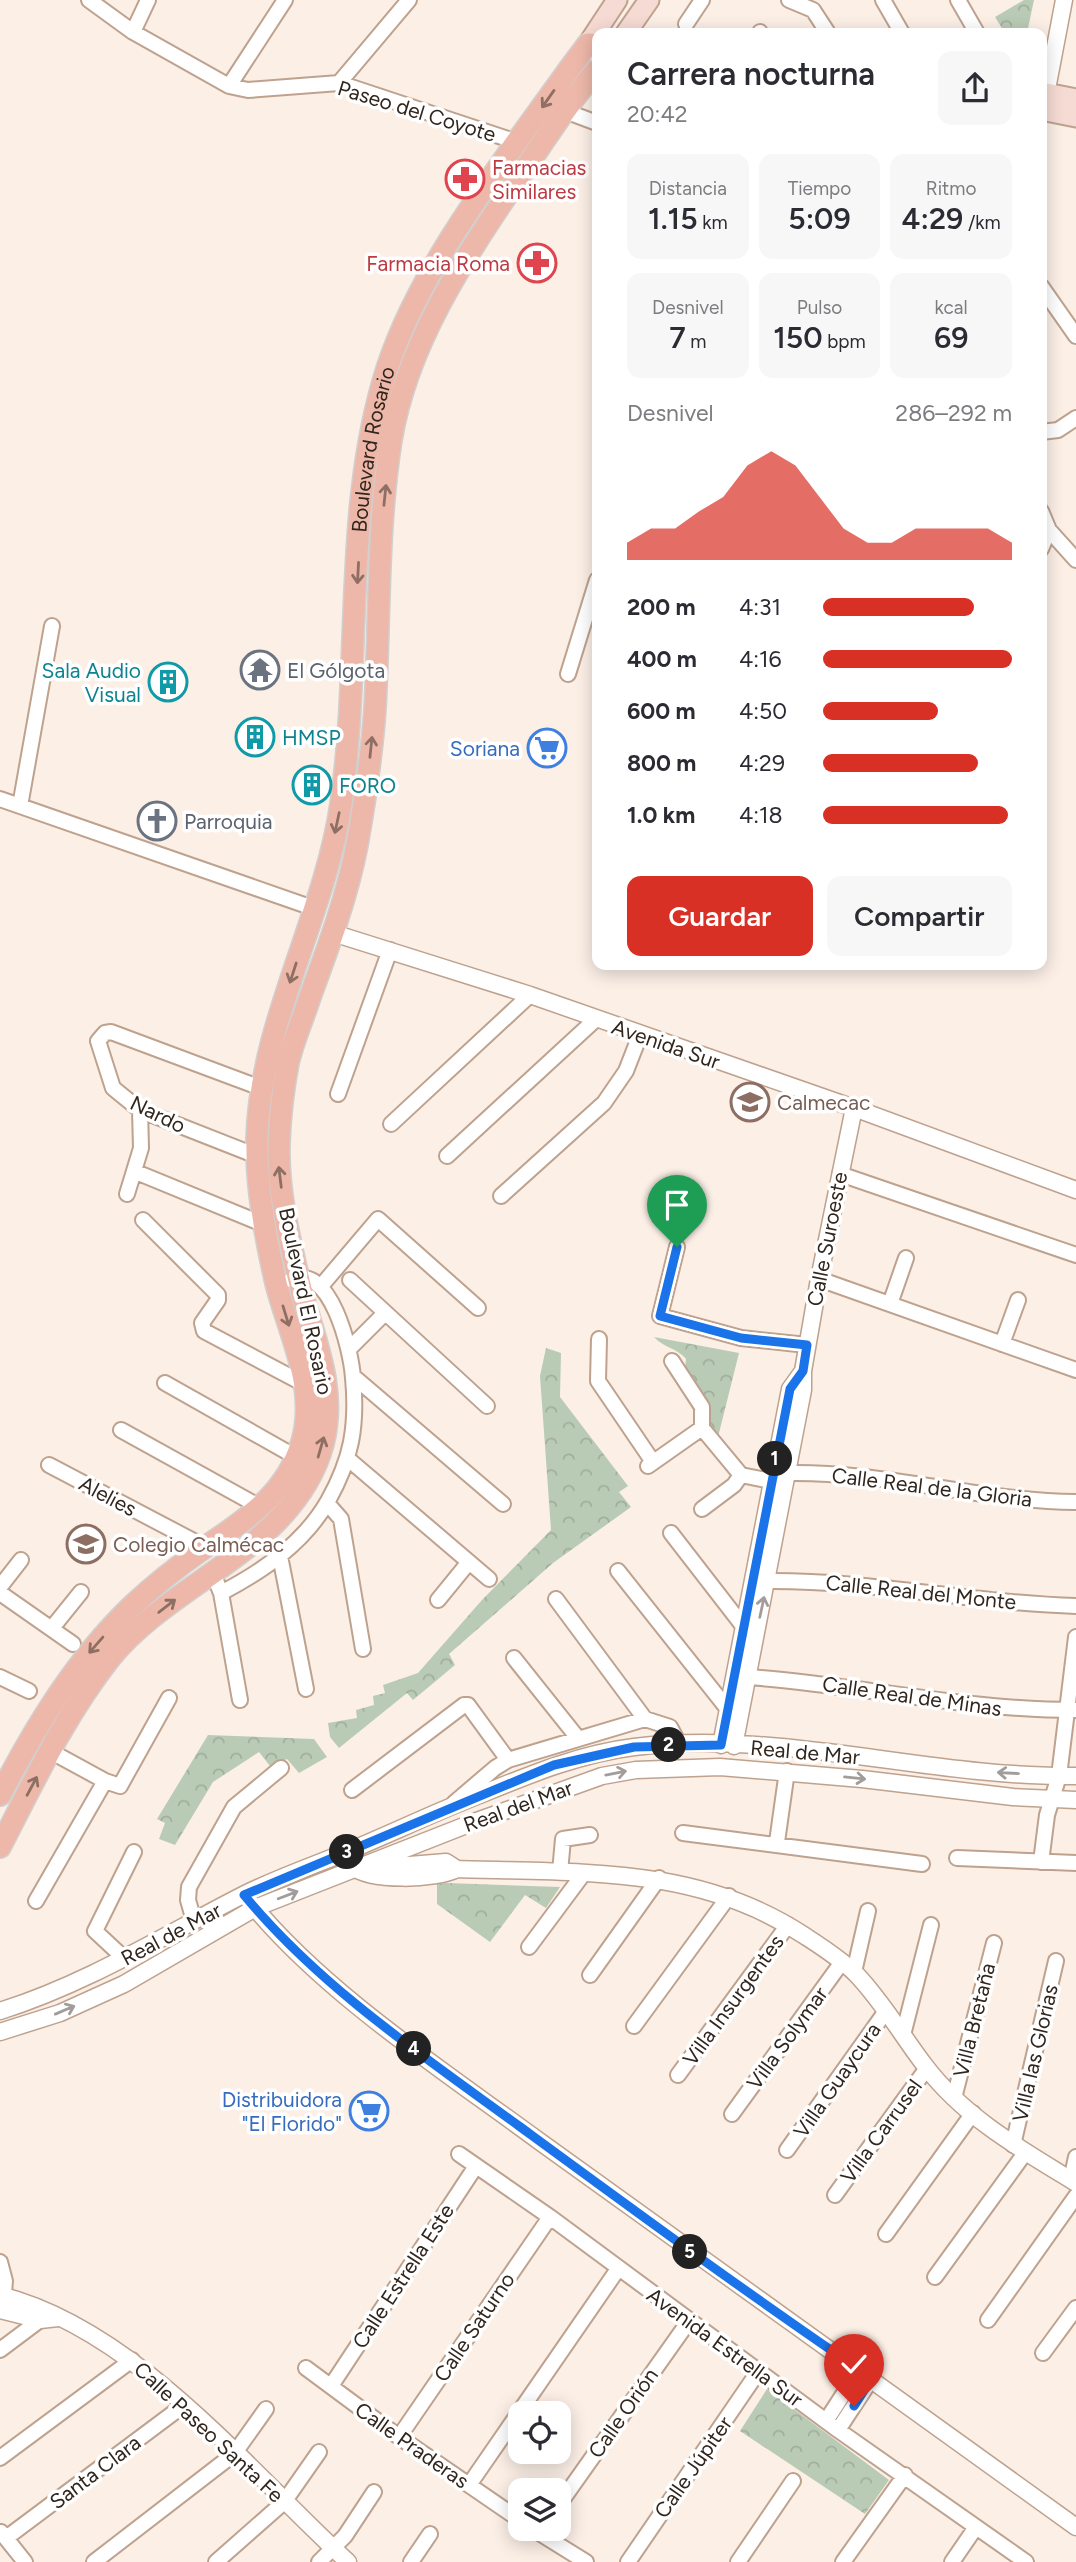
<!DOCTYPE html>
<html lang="es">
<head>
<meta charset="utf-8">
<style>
  :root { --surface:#fff; --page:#f7f7f7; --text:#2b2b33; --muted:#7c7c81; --accent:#d93025 }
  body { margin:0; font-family:Figtree,sans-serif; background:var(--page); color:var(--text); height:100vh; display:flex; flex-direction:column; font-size:26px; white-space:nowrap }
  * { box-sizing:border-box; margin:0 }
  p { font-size:23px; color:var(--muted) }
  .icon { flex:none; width:38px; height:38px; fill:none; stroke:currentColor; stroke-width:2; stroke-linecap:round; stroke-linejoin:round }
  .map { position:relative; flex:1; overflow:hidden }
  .panel { position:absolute; left:592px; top:28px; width:455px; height:942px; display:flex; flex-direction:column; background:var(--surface); border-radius:14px; box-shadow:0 4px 18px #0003 }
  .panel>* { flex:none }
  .fabs { position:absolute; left:508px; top:2401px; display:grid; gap:14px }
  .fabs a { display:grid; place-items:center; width:63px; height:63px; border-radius:14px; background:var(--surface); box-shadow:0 4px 18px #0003; font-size:35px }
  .pin { position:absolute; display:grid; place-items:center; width:60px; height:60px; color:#fff; margin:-72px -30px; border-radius:50% 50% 50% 0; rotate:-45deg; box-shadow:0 0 7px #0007 }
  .pin .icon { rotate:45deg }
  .km { position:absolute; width:35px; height:35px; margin:-18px; border-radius:50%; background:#222; color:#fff; font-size:19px; line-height:35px; text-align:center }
  .round { display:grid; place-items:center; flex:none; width:74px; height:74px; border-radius:14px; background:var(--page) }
  .overview { display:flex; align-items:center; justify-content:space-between; height:119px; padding:0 35px }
  h1 { font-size:32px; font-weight:600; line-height:52px }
  .metrics { display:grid; grid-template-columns:repeat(3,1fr); gap:10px; height:119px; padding:7px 35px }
  .metrics div { display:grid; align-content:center; border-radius:14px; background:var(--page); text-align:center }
  .metrics b { font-size:30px; font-weight:600 }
  .metrics small { font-size:19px; font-weight:400 }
  .metrics p { font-size:19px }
  .chart { height:196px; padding:14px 35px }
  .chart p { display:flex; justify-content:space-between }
  .chart svg { width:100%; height:126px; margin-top:7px; fill:var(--accent); opacity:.7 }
  .action { display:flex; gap:14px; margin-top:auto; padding:14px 35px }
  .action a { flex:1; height:80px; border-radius:14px; background:var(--accent); color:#fff; font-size:28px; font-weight:600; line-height:80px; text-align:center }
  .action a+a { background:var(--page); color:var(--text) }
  ul { padding:0 35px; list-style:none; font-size:23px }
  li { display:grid; grid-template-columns:112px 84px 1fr; align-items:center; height:52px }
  li i { height:18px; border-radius:9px; background:var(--accent) }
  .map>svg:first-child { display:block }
  .forest { fill:url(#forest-crowns) }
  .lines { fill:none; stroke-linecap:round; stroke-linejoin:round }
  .minor-casing { stroke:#bea28e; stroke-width:18 }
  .tertiary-casing { stroke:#bea28e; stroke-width:19 }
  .secondary-casing { stroke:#bea28e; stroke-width:23 }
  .primary-casing { stroke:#d2cfce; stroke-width:24 }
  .minor { stroke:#fff; stroke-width:14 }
  .tertiary { stroke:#fff; stroke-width:16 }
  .secondary { stroke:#f6dbd4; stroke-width:19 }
  .primary { stroke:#edb8a9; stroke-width:21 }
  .oneway { stroke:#8f6f64 }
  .oneway2 { stroke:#a29d9a }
  .route-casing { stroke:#fff; stroke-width:14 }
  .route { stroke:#1a73e8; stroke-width:9 }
  .labels { text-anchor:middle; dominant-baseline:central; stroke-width:7; stroke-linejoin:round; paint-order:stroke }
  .street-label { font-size:21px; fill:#31261e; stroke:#fff }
  .health-label { font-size:21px; fill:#be3a42; stroke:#fff; text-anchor:start }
  .culture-label { font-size:21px; fill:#0d838f; stroke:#fff; text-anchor:start }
  .worship-label { font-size:21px; fill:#5b616d; stroke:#fff; text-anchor:start }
  .shop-label { font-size:21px; fill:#366cbe; stroke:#fff; text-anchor:end }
  .education-label { font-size:21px; fill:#785e54; stroke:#fff; text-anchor:start }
</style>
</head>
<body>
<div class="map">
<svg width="1076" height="2562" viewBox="0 0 1076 2562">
  <defs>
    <pattern id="forest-crowns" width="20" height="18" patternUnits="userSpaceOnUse" patternTransform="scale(1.75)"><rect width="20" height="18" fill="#bacbb5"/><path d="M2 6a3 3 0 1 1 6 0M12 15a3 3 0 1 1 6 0" fill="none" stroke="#a0ae9b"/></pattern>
  </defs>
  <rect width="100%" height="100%" fill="#fbefe6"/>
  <!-- forest -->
  <path class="forest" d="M1024 0H1034L1027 33H1005L995 17Z
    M654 1337 739 1353 716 1445 685 1369 686 1359C677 1348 664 1348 654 1337Z
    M546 1348 561 1353 560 1397 628 1486 619 1492 631 1507 553 1563 449 1654 455 1665 413 1700 407 1693 339 1748 330 1737 328 1723 357 1718 356 1710 374 1705 373 1696 385 1693 383 1685 418 1673 482 1600 551 1530 540 1376Z
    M208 1735 314 1739 327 1757 299 1773 287 1759 270 1766 259 1752 213 1782 175 1845 159 1839 165 1823 157 1819Z
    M437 1884 446 1883 560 1887 546 1908 525 1895 490 1942 437 1904Z
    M767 2389 889 2480 865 2514 740 2431Z"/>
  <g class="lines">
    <defs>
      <path id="minor" d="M89 0 133 32 229 86 248 90 339 83 517 142
        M789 0 813 10 828 33
        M883 0 902 33
        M958 0 977 33
        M686 24 702 0
        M133 32 148 0
        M760 33V32
        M339 83 409 0
        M229 86 285 0
        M565 111 597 123
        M1041 286 1076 336
        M1041 432 1058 430 1076 418
        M1041 511 1049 530 1076 560
        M1041 549 1049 530
        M568 674 597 580
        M0 799 313 908
        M20 806 52 626
        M338 1094 390 950
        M391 1124 530 995
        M257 1156 140 1110 113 1088 98 1041 105 1033 111 1032 261 1088
        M447 1156 596 1019
        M136 1172 265 1225
        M840 1174 1076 1255
        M127 1194 141 1148 140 1110
        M501 1196 604 1103 626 1071 640 1035
        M143 1220 218 1295V1300L202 1323 204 1331 306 1385
        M677 1247 660 1316 741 1338 807 1345
        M819 1279 1076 1370
        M350 1280 487 1406
        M322 1285 378 1219 478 1308
        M890 1304 906 1258
        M599 1339 598 1381 653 1462
        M1002 1344 1018 1300
        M349 1349 385 1313
        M672 1361 702 1407V1428L741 1475
        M353 1376 503 1504
        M165 1383 296 1457
        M121 1430 262 1508
        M347 1458 489 1579
        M49 1465 205 1547
        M648 1466 702 1428
        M787 1473C884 1471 979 1501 1076 1502
        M741 1475 771 1481
        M327 1503 341 1519 363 1649
        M702 1509 734 1485 741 1475
        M671 1533 743 1626
        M280 1556 306 1689
        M212 1571 221 1593 240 1700
        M618 1571 726 1707
        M767 1581C871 1580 972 1603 1076 1606
        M0 1587 21 1560
        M0 1593 73 1644
        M221 1593C263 1571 304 1543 328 1501 338 1483 347 1462 351 1442 355 1421 355 1399 353 1378 351 1349 330 1262 291 1280
        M556 1599 645 1719 670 1727 679 1744
        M438 1600 469 1562
        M52 1628 81 1592
        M514 1658 577 1737
        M0 1677 29 1691
        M748 1677C858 1685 965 1710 1076 1710
        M50 1751 105 1781 120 1786 169 1698
        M352 1790 464 1705H468L508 1760
        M454 1803 495 1768 508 1760 645 1719
        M683 1833 922 1864
        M777 1842 787 1771
        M957 1858 1076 1863
        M1041 1862 1047 1815 1059 1776 1076 1637
        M560 1872 563 1839 590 1835
        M36 1901 105 1781
        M194 1921 188 1900 189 1887 234 1807 281 1768
        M529 1947 584 1873
        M125 1959 95 1931 134 1852
        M854 1972 868 1911
        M590 1975 659 1878
        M634 2026 729 1896
        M903 2035 931 1925
        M678 2075 788 1925
        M954 2098 994 1943
        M732 2114 842 1962
        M1013 2145 1056 1961
        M787 2150 886 2011
        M459 2154 550 2217 838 2430 1026 2562
        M1071 2180 1076 2157
        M835 2195 927 2068
        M886 2234 973 2113
        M0 2262 5 2281 3 2305
        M935 2277 1025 2153
        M988 2320 1076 2196
        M0 2350 40 2320 44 2313
        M1043 2353 1076 2308
        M306 2368 399 2437 520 2520
        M331 2386 476 2166
        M826 2421 859 2370
        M838 2430 872 2378
        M399 2437 550 2217
        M0 2458 132 2360
        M469 2485 618 2269
        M558 2506 689 2321
        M533 2529 586 2562
        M1 2532 25 2562
        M6 2538 184 2405
        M94 2562 234 2454 266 2409
        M216 2562 284 2502 319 2452
        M319 2562 345 2536 374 2492
        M411 2562 430 2534
        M628 2562 758 2372
        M738 2562 793 2481
        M843 2562 905 2475
        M952 2562 976 2527"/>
      <path id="tertiary" d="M1044 105 1064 0
        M333 933 530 995 854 1108 1076 1190
        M721 1745 790 1389 803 1371
        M734 1746 803 1390V1371L819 1279 854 1108
        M351 1866C371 1882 435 1880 457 1869 580 1873 698 1865 805 1936 822 1947 841 1959 856 1974 883 2002 902 2036 926 2067 965 2118 1022 2150 1076 2183
        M385 1867 446 1862 457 1869
        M250 1902C324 1993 444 2071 539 2141 717 2271 898 2397 1076 2527
        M0 2011C86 1984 161 1937 241 1896 276 1878 315 1865 351 1850 392 1833 431 1814 472 1798 524 1777 577 1754 634 1747 780 1729 930 1778 1076 1776
        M0 2032 60 2013 124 1984 255 1908 474 1822 602 1776 636 1770 720 1767 862 1779 1013 1797 1076 1800
        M0 2295C135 2329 247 2469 348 2562
        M0 2310 40 2320 58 2318"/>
      <path id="secondary" d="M626 33 649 0
        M596 53 588 44 617 0
        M1041 92 1076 99
        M1041 110 1076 117"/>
      <g id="primary">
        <path id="s1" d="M0 1795C35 1727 76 1660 132 1606 155 1584 181 1564 207 1546 249 1517 286 1494 302 1442 318 1387 289 1335 276 1283 265 1236 256 1187 257 1139 260 1022 324 919 341 804 361 664 344 518 383 382 414 272 504 161 570 68L588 44 597 45"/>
        <path d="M0 1847C33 1783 65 1715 110 1658 173 1580 295 1548 323 1444 337 1388 315 1342 301 1289 290 1242 277 1190 279 1142 280 1116 283 1089 288 1063 293 1041 303 1019 310 997 328 948 347 897 357 845 365 800 372 754 375 708 380 619 377 528 391 440 407 344 462 262 515 183 542 145 566 105 597 70"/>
      </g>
    </defs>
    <!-- minor casing -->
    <use href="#minor" class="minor-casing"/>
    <!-- tertiary casing -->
    <use href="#tertiary" class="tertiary-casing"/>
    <!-- secondary casing -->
    <use href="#secondary" class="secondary-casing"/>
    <!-- primary casing -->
    <use href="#primary" class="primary-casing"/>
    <!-- minor -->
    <use href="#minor" class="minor"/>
    <!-- tertiary -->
    <use href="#tertiary" class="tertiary"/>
    <!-- secondary -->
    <use href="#secondary" class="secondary"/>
    <!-- primary -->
    <use href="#primary" class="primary"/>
  </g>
  <!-- one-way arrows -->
  <defs><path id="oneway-shaft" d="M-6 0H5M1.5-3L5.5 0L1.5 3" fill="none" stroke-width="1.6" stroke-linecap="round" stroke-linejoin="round" transform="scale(1.75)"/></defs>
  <g class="oneway">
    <use href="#oneway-shaft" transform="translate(548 99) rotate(125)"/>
    <use href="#oneway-shaft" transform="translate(385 495) rotate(-84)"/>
    <use href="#oneway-shaft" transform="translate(358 573) rotate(93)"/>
    <use href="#oneway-shaft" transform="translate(371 747) rotate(-84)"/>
    <use href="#oneway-shaft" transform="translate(337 823) rotate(102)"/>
    <use href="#oneway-shaft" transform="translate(293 973) rotate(108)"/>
    <use href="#oneway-shaft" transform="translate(280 1177) rotate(-97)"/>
    <use href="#oneway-shaft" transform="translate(286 1316) rotate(73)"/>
    <use href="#oneway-shaft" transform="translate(321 1447) rotate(-74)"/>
    <use href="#oneway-shaft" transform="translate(167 1606) rotate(-38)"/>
    <use href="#oneway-shaft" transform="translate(96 1645) rotate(131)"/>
    <use href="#oneway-shaft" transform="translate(32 1786) rotate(-62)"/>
  </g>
  <g class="oneway2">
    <use href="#oneway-shaft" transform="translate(762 1607) rotate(-78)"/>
    <use href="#oneway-shaft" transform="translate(616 1773) rotate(-11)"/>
    <use href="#oneway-shaft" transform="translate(1008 1773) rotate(-177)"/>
    <use href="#oneway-shaft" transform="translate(855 1778) rotate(6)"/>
    <use href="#oneway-shaft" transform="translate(288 1895) rotate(-21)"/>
    <use href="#oneway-shaft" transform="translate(65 2010) rotate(-23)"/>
  </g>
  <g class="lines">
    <defs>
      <path id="route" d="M677 1247 660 1316 741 1338 807 1345 803 1371 790 1389 721 1745 634 1747 554 1765 244 1895C320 1987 423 2056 519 2126 635 2211 752 2297 872 2378L854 2406"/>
    </defs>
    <!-- route casing -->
    <use href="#route" class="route-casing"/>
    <!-- route -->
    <use href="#route" class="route"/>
  </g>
  <!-- icons -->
  <defs>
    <symbol id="pharmacy-ring" viewBox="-11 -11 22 22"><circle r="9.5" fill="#fff" stroke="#e0444e" stroke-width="1.5"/><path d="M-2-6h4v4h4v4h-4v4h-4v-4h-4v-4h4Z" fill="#e0444e"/></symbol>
    <symbol id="temple-ring" viewBox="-11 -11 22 22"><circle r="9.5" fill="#fff" stroke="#6b7280" stroke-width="1.5"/><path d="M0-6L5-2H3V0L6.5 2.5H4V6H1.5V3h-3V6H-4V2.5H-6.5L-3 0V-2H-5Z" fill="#6b7280"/></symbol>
    <symbol id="building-ring" viewBox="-11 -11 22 22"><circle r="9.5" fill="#fff" stroke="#0f9aa8" stroke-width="1.5"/><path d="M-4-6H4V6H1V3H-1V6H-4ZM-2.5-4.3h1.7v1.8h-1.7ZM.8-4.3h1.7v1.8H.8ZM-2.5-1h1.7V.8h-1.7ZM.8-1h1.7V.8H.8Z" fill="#0f9aa8"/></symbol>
    <symbol id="supermarket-ring" viewBox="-11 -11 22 22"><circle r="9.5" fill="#fff" stroke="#3f7fe0" stroke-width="1.5"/><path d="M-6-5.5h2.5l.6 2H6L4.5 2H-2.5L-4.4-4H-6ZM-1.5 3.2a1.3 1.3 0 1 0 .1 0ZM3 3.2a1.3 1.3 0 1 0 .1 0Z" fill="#3f7fe0"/></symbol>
    <symbol id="church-ring" viewBox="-11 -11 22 22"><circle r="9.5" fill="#fff" stroke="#6b7280" stroke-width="1.5"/><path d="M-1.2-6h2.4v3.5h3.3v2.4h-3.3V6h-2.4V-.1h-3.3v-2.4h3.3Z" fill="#6b7280"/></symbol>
    <symbol id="school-ring" viewBox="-11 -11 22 22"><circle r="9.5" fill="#fff" stroke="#8d6e63" stroke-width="1.5"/><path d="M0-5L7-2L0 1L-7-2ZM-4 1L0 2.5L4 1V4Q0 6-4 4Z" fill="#8d6e63"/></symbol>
  </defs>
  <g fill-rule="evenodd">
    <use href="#pharmacy-ring" x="443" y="157" width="44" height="44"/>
    <use href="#pharmacy-ring" x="515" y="241" width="44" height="44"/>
    <use href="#temple-ring" x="238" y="648" width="44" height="44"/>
    <use href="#building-ring" x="146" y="660" width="44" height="44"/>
    <use href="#building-ring" x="233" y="715" width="44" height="44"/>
    <use href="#supermarket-ring" x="525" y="726" width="44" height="44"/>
    <use href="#building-ring" x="290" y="763" width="44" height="44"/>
    <use href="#church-ring" x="135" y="799" width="44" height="44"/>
    <use href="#school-ring" x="728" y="1080" width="44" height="44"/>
    <use href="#school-ring" x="64" y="1522" width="44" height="44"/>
    <use href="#supermarket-ring" x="347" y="2089" width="44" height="44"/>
  </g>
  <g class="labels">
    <!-- street labels -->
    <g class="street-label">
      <text transform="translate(417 111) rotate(17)">Paseo del Coyote</text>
      <text stroke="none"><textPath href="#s1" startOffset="1484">Boulevard Rosario</textPath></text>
      <text transform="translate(666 1044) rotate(19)">Avenida Sur</text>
      <text transform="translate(158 1114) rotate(26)">Nardo</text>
      <text transform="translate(827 1239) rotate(-79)">Calle Suroeste</text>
      <text transform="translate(306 1301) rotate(78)">Boulevard El Rosario</text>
      <text transform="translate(932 1487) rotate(7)">Calle Real de la Gloria</text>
      <text transform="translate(108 1496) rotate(28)">Alelies</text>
      <text transform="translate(921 1592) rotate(6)">Calle Real del Monte</text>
      <text transform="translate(912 1696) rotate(8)">Calle Real de Minas</text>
      <text transform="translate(805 1752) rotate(5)">Real de Mar</text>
      <text transform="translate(518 1806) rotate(-20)">Real del Mar</text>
      <text transform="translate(171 1934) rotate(-28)">Real de Mar</text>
      <text transform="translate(733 2000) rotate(-54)">Villa Insurgentes</text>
      <text transform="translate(974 2020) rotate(-76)">Villa Bretaña</text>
      <text transform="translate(787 2038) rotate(-54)">Villa Solymar</text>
      <text transform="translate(1035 2053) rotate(-77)">Villa las Glorias</text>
      <text transform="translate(837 2080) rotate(-55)">Villa Guaycura</text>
      <text transform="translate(881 2131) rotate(-54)">Villa Carrusel</text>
      <text transform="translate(403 2276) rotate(-57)">Calle Estrella Este</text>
      <text transform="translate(474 2327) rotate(-56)">Calle Saturno</text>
      <text transform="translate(725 2347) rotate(36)">Avenida Estrella Sur</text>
      <text transform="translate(623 2413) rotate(-55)">Calle Orión</text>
      <text transform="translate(209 2432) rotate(43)">Calle Paseo Santa Fe</text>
      <text transform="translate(412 2445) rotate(35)">Calle Praderas</text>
      <text transform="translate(693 2467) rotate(-55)">Calle Júpiter</text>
      <text transform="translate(95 2472) rotate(-37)">Santa Clara</text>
    </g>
    <!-- health labels -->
    <g class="health-label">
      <text x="492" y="167">Farmacias<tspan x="492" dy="24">Similares</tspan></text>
      <text x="510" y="263" text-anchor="end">Farmacia Roma</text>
    </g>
    <!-- culture labels -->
    <g class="culture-label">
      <text x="141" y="670" text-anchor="end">Sala Audio<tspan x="141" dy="24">Visual</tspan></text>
      <text x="282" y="737">HMSP</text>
      <text x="339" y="785">FORO</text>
    </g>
    <!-- worship labels -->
    <g class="worship-label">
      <text x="287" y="670">El Gólgota</text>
      <text x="184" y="821">Parroquia</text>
    </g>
    <!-- shop labels -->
    <g class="shop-label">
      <text x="520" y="748">Soriana</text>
      <text x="342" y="2099">Distribuidora<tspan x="342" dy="24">"El Florido"</tspan></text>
    </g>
    <!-- education labels -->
    <g class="education-label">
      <text x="777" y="1102">Calmecac</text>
      <text x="113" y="1544">Colegio Calmécac</text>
    </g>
  </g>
</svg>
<div class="fabs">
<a><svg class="icon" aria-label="locate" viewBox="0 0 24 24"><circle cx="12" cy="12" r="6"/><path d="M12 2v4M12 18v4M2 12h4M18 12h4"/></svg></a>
<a><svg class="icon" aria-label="layers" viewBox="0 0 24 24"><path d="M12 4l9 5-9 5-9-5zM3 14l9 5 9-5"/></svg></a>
</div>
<div class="pin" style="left:677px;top:1247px;background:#1e9e55"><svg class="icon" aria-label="arrive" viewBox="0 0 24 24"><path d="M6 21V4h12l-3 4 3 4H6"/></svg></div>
<div class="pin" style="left:854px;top:2406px;background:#d93025"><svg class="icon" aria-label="check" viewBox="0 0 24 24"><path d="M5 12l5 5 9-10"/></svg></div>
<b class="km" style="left:775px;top:1459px">1</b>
<b class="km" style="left:669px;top:1745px">2</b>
<b class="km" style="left:347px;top:1852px">3</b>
<b class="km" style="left:414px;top:2049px">4</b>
<b class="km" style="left:690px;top:2252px">5</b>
<section class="panel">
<div class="overview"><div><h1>Carrera nocturna</h1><p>20:42</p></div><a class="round"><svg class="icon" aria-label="share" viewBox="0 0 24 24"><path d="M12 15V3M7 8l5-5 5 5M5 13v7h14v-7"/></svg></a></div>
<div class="metrics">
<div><p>Distancia</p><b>1.15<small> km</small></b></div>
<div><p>Tiempo</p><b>5:09</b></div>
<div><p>Ritmo</p><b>4:29<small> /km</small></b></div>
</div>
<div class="metrics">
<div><p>Desnivel</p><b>7<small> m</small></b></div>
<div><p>Pulso</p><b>150<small> bpm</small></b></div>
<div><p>kcal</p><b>69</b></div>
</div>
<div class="chart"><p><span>Desnivel</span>286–292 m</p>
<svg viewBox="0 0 160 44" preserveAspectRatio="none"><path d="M0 44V38L10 33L20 33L30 27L40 22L50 11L60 6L70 11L80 22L90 33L100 38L110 38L120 33L130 33L140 33L150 33L160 38V44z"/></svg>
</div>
<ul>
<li><b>200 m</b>4:31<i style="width:80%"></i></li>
<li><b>400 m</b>4:16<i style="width:100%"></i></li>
<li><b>600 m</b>4:50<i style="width:61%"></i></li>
<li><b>800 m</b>4:29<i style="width:82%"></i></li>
<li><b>1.0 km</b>4:18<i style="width:98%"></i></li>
</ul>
<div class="action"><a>Guardar</a><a>Compartir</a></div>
</section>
</div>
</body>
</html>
